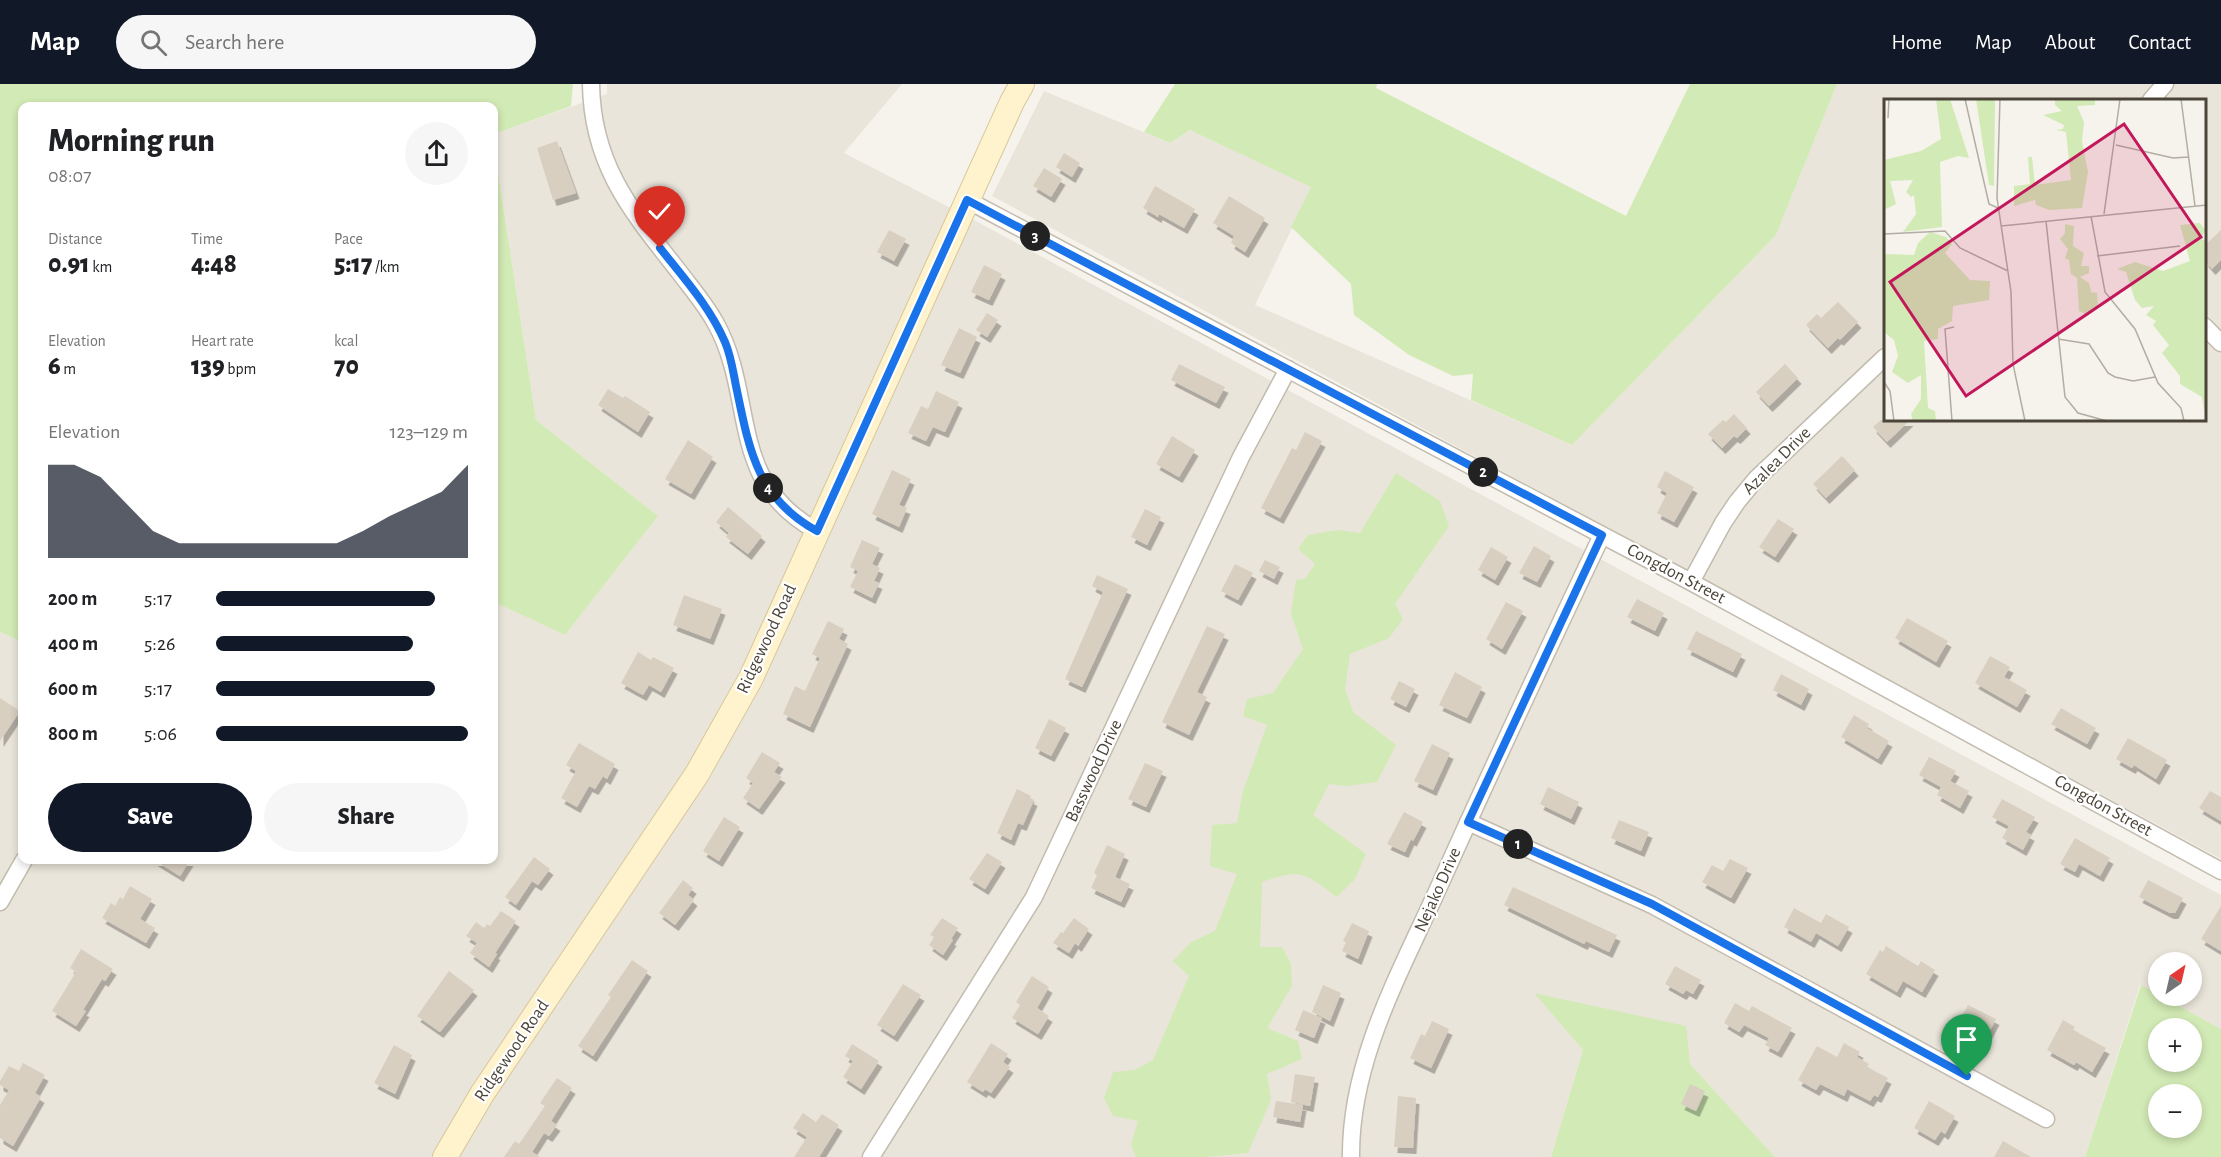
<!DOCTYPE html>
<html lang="en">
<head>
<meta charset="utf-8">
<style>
  :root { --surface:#fff; --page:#f6f6f6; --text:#202124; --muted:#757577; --accent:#111827 }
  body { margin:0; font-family:"Alegreya Sans",sans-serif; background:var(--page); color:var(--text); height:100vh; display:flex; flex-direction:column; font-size:22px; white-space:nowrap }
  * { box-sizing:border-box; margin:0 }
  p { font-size:20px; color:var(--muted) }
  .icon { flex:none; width:33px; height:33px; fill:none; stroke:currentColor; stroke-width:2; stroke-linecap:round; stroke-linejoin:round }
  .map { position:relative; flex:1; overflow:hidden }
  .drawer { position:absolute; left:18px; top:18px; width:480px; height:762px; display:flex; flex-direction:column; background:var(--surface); border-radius:12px; box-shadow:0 3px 9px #0003 }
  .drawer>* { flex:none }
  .needle { width:39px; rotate:34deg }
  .fabs { position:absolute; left:2148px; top:868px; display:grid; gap:12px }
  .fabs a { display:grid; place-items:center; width:54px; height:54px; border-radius:50%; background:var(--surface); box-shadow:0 3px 9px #0003; font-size:30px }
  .pin { position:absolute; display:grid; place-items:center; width:51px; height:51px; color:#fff; margin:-62px -26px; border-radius:50% 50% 50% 0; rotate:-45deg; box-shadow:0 0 6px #0007 }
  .pin .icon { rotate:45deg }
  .km { position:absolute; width:30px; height:30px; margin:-15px; border-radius:50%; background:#222; color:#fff; font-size:16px; line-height:30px; text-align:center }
  .round { display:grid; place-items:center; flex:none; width:63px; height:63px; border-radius:32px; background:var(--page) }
  .summary { display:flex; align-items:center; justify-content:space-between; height:102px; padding:0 30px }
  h1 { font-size:33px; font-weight:800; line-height:45px }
  .figures { display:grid; grid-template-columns:repeat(3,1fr); gap:9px; height:102px; padding:6px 30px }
  .figures div { display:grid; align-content:center }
  .figures b { font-size:26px; font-weight:800 }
  .figures small { font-size:16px; font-weight:400 }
  .figures p { font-size:16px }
  .chart { height:168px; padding:12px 30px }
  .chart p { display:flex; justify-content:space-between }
  .chart svg { width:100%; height:108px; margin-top:6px; fill:var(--accent); opacity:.7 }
  .cta { display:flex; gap:12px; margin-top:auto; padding:12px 30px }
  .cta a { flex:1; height:69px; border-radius:36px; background:var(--accent); color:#fff; font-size:24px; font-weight:800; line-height:69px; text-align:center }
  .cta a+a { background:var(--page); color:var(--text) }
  ul { padding:0 30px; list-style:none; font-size:20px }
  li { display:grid; grid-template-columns:96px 72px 1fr; align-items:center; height:45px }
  li i { height:15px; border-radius:8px; background:var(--accent) }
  header { display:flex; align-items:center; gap:36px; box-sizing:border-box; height:84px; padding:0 30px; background:var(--accent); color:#fff }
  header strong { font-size:28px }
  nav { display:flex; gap:33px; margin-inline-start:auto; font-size:21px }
  .search { width:420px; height:54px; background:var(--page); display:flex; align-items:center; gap:15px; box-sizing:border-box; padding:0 21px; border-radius:33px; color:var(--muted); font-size:22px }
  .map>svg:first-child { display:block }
  .residential { fill:#eae5da; fill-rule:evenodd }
  .green { fill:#d2eab5; fill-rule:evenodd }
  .building { fill:#d8cfc1; filter:url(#shadow) }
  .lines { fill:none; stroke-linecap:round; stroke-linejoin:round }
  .street-casing { stroke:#c2bbae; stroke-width:19 }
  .secondary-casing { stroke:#d6c79b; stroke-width:26 }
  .street { stroke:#fff; stroke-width:16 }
  .secondary { stroke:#fff3cd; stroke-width:24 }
  .route-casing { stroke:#fff; stroke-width:12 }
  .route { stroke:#1a73e8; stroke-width:8 }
  .labels { text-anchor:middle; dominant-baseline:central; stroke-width:4.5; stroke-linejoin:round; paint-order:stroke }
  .street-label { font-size:18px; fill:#4b4439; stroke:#fff }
  .inset-road { fill:none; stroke:#b2ada4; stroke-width:1.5 }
  .view { fill:#c2185b; fill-opacity:0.15; stroke:#c2185b; stroke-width:3 }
  .inset-edge { fill:none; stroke:#4b4439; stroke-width:3 }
</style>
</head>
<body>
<header>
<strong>Map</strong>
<div class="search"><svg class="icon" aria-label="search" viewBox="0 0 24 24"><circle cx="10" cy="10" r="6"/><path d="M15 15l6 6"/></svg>Search here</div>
<nav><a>Home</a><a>Map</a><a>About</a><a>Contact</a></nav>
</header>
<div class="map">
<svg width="2221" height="1073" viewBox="0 0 2221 1073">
  <defs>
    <filter id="shadow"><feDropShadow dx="3.5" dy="6" stdDeviation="0" flood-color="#0004"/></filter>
  </defs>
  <rect width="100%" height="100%" fill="#f6f3ec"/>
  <!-- residential -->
  <path class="residential" d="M607 0H902L844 69 974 136 2221 811V945L2161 912H2192V879H2158V911L2140 901 2085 1073H1775L1690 980 1535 910 1583 966 1551 1073H0V548L22 558V776H494V518L565 551 658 432 536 336 494 63V50L607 10Z
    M1837 0H2221V775L992 112 1044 7 1170 59 1190 46 1312 103 1255 221 1572 361 1776 151ZM1885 16H2204V336H1885Z"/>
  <!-- green -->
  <path class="green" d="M0 0H573L571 22 494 50V22H22V558L0 548Z
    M1175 0H1377L1376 4 1626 132 1690 0H1837L1776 151 1572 361 1471 316 1473 290 1453 292 1409 271 1354 231 1351 200 1291 143 1311 103 1190 46 1170 59 1144 48Z
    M494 63 536 336 658 432 565 551 494 518Z
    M1396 389 1440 417 1449 442 1395 520 1403 535 1389 554 1350 570 1345 605 1353 628 1396 661 1377 698 1347 702 1329 700 1313 731 1366 770 1355 795 1337 813C1304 789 1302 784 1262 798L1260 863H1282L1291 880 1292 902 1267 944 1298 957 1302 975 1267 990 1271 1016 1248 1069 1206 1073H1136L1131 1061 1138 1037 1113 1032 1104 1014 1113 988 1135 986 1153 976 1189 892 1173 877 1191 858 1215 847 1237 790 1210 782 1212 741 1237 739 1243 707 1267 641 1243 632 1247 615 1273 609 1303 565 1291 530 1296 496 1305 495 1315 480 1298 465 1308 451 1338 446 1360 449Z
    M2141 901 2221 945V1073H2085ZM2158 945H2192V978H2158ZM2158 1011H2192V1044H2158Z
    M1534 909 1686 942 1690 980 1775 1073H1551L1583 966Z"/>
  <!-- building -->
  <path class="building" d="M557 57 576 109 553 116 537 64Z
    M1064 69 1080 79 1072 93 1056 83Z
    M1044 84 1062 95 1051 113 1033 102Z
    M1155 102 1195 125 1184 144 1159 130 1158 133 1143 124Z
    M1229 112 1265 134 1245 168 1231 159 1234 152 1213 139Z
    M889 146 906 155 894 177 877 168Z
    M2221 146V176L2212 185 2205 177V161Z
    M984 181 1002 190 989 216 971 208Z
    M1838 218 1858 238 1840 256 1838 254 1828 264 1806 241 1817 230 1821 234Z
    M987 229 998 236 987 253 976 246Z
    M959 244 977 253 960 289 941 281Z
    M1179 280 1225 303 1216 319 1171 296Z
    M1785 280 1798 294 1769 322 1756 308Z
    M608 305 623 314 625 312 650 328 638 348 598 321Z
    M936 307 959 318 945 348 933 343 926 357 908 349 921 322 928 325Z
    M1734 330 1747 344 1737 354 1734 352 1722 364 1708 350 1723 336 1726 338Z
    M1881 336H1910L1887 358 1873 343Z
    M1305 348 1322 357 1280 434 1261 424 1292 364 1296 366Z
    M1172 352 1195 366 1179 393 1156 380Z
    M688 356 713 373 691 410 665 395Z
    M1842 372 1855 386 1826 414 1813 400Z
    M892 386 911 395 899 421 907 424 899 443 872 430Z
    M1665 387 1694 403 1674 438 1657 429 1667 409 1657 403Z
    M728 423 762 452 748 470 726 453 729 449 716 438Z
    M1145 425 1161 433 1147 461 1131 453Z
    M1778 435 1794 445 1775 473 1759 463Z
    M862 456 880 464 872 480 880 484 874 497 879 499 872 514 850 503 858 487 850 483Z
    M1534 462 1551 472 1537 498 1519 489Z
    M1491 463 1508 473 1495 496 1478 486Z
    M1265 476 1280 483 1274 495 1259 487Z
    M1235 480 1253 489 1238 516 1221 507Z
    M1097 491 1128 505 1082 603 1065 595 1103 508 1092 502Z
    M684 511 722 525 710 555 673 541Z
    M1637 515 1664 529 1655 547 1627 533Z
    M1506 518 1523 527 1502 565 1486 555Z
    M1907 534 1948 557 1936 578 1895 554Z
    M828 537 844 545 839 555 848 560 810 643 783 630 795 602 805 607 820 574 812 570Z
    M1207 542 1225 550 1197 608 1207 613 1189 651 1162 638Z
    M1696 547 1742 570 1733 588 1687 565Z
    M638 568 651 576 653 573 674 584 661 608 649 601 643 611 621 599Z
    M1990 572 2010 583 2004 593 2027 606 2017 623 1975 599Z
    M1455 588 1482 603 1467 634 1439 621Z
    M1781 590 1809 605 1801 621 1773 606Z
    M1399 597 1415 605 1406 623 1390 615Z
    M0 614 20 627 0 657Z
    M2061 624 2096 644 2087 660 2051 640Z
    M1854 631 1869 640 1867 644 1889 657 1878 675 1841 653Z
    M1049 635 1066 644 1051 672 1035 664Z
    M2128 654 2167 676 2156 695 2134 681 2132 684 2116 675Z
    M579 659 615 680 607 695 603 692 595 705 589 702 577 723 561 714 576 687 566 681Z
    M1432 660 1450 669 1433 706 1414 697Z
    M762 668 780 679 774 688 782 693 759 725 743 714 753 699 746 694Z
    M1929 673 1956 687 1950 697 1969 707 1960 724 1937 711 1941 703 1919 691Z
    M1145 679 1163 687 1146 723 1128 715Z
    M1548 703 1579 718 1571 735 1540 720Z
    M1017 705 1031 712 1030 714 1034 716 1023 741 1018 739 1011 756 997 749Z
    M2210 707 2221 713V737L2199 724Z
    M2002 715 2035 733 2026 748 2031 751 2023 766 2002 754 2009 742 1992 733Z
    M1404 728 1423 738 1413 757 1411 755 1405 768 1387 760Z
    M724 733 740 743 719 777 703 767Z
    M1619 736 1649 748 1641 767 1611 754Z
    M2075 754 2110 774 2100 792 2079 780 2075 788 2060 780Z
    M1107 761 1125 770 1115 793 1130 800 1121 818 1091 804 1097 791 1094 789Z
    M987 769 1002 778 985 805 969 795Z
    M534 773 550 785 538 801 532 797 516 821 505 813Z
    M1730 775 1748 784 1731 814 1702 798 1712 781 1723 787Z
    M154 776H190L180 792Z
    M683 796 693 804 688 811 694 816 675 841 659 829Z
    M2148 796 2183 814 2175 829H2170L2139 813Z
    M130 802 152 815 140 835 155 844 146 859 102 834 111 819 115 822 120 813 123 815Z
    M1513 803 1617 851 1609 868 1586 857 1584 860 1504 821Z
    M2221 822V867L2201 855Z
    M1794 824 1821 839 1826 830 1849 843 1838 862 1816 849 1811 858 1784 843Z
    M501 827 516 837 495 869 497 870 489 883 470 869 477 859 466 852 476 838 484 844 487 840 490 842Z
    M942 834 958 844 951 855 953 856 943 871 929 861 934 853 930 851Z
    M1074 834 1089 845 1078 862 1075 859 1069 869 1053 859 1061 848 1063 849Z
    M1352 839 1369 847 1358 875 1342 867 1346 858 1343 857Z
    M1886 862 1918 882 1921 877 1935 886 1922 908 1903 897 1897 908 1866 890 1880 866 1883 868Z
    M81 865 113 885 105 897 102 895 83 926 86 927 76 942 52 927 76 888 70 884Z
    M632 876 648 887 593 972 578 962 611 913 608 911Z
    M1675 882 1701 896 1693 910 1686 906 1683 910 1665 900Z
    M449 887 474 906 440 948 417 932Z
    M1032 892 1049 903 1037 924 1049 932 1038 950 1012 934 1020 921 1016 918Z
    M903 900 921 911 894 952 877 941Z
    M1323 901 1341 909 1330 937 1312 928Z
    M1735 919 1749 927 1752 922 1792 944 1778 968 1765 961 1769 954 1744 941 1739 948 1724 939Z
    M1968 921 1996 935 1987 952 1959 937Z
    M1303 926 1322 934 1314 954 1295 946Z
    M2063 936 2075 943 2073 946 2106 964 2092 988 2076 978 2074 981 2047 966Z
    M1432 937 1449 945 1431 984 1410 974 1421 950 1425 952Z
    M991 959 1008 970 1003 978 1010 983 991 1009 985 1005 983 1008 967 998Z
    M1844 959 1860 968 1857 973 1869 980 1867 983 1888 994 1878 1013 1874 1011 1870 1017 1847 1005 1844 1012 1820 1000 1816 1006 1798 996 1817 962 1837 973Z
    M852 960 879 977 861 1005 843 993 853 977 845 972Z
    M394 961 412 971 395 1010 374 999Z
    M23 979 45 991 35 1009 41 1013 13 1062 0 1054V1021L9 1006 0 1001V997L9 982 19 987Z
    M1295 990 1315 993 1310 1022 1291 1018Z
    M557 994 572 1004 551 1037 557 1041 549 1052 544 1049 532 1068 540 1073H504L515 1057 519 1060 545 1022 540 1019Z
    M1690 1000 1705 1007 1696 1027 1681 1020Z
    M1398 1012 1416 1014 1413 1064 1394 1063Z
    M1276 1017 1303 1021 1300 1038 1273 1033Z
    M1929 1017 1955 1032 1945 1050 1941 1047 1935 1056 1914 1044Z
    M803 1029 816 1038 822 1030 839 1041 819 1073H794L807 1053 793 1044Z
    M2003 1057 2031 1073H1994Z"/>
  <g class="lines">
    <defs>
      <path id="street" d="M591 0C592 82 633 129 680 189 692 205 705 220 715 238 757 312 726 398 817 447
        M2151 16 2165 0
        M967 116 1691 498 2221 787
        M2204 242 2221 259
        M1691 498 1723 439 1737 418 1756 395 1885 273
        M1468 738 1652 821 2046 1035
        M0 818 24 776
        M871 1073 1034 813 1241 373 1288 285
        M1351 1073C1350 974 1403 884 1442 796 1494 680 1548 565 1602 451"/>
      <path id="secondary" d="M445 1073 482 1010 697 690 751 594 1012 18 1022 0"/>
    </defs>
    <!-- street casing -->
    <use href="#street" class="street-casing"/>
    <!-- secondary casing -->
    <use href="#secondary" class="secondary-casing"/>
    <!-- street -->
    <use href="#street" class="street"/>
    <!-- secondary -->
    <use href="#secondary" class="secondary"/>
  </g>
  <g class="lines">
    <defs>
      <path id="route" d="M660 164C683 193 710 223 725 258 731 272 733 287 736 302 749 364 756 414 817 447L967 116 1602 451 1468 738 1652 820 1967 992"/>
    </defs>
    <!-- route casing -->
    <use href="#route" class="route-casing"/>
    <!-- route -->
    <use href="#route" class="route"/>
  </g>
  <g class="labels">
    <!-- street labels -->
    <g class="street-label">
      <text transform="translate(1777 377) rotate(-45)">Azalea Drive</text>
      <text transform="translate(1676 490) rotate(28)">Congdon Street</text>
      <text transform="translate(767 555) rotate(-65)">Ridgewood Road</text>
      <text transform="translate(1094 687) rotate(-65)">Basswood Drive</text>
      <text transform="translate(2103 722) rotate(29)">Congdon Street</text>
      <text transform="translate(1438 806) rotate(-66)">Nejako Drive</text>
      <text transform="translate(512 967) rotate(-56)">Ridgewood Road</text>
    </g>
  </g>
  <!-- overview -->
  <g transform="translate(1884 15)">
    <rect width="322" height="322" fill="#f6f3ec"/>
    <path d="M52 0H66L85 59 74 57 56 63 58 128 19 133 32 115 30 96 27 98 22 93 29 81 6 82 12 105 0 111V61L37 52 57 40ZM92 0H111L110 87 105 86ZM171 0H211V6L193 7 200 23 198 42 204 73 198 109 165 111 152 106 151 101 130 107V87L146 85 144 58H148L151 86 187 81 182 33 172 31 179 30 180 26 159 16 178 12 171 6ZM316 124 321 131 317 140 323 142 322 322 318 298 296 285V277L278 254 285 246 269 226 272 222 262 216 270 207 258 209 251 201 242 173 233 170 251 163 279 172 306 162 296 126ZM181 125 190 127 189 147 200 154 197 167H205V174L196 178 205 184 207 193 213 194 214 207 203 216 195 212 193 179 187 175 185 161 181 159 184 150 176 140 181 134ZM46 133 62 138 68 145 61 154 86 181 106 182 105 201 69 207 68 222 54 230V240L40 242 44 309 51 312 52 322H29L27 315 37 300V276L24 284 8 273 14 257 10 241 0 233V155L30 156 34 144Z" fill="#d2eab5"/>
    <path class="inset-road" d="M81 0 105 105 114 109M116 0 113 99 127 193 129 265 141 322M297 0 311 107M4 19 5 0M232 46 289 59 304 58M220 115 236 0M207 117 221 193 251 230 274 284 297 309 300 322M162 122 181 298 194 314 223 322M117 127 323 106M0 135 61 132 76 149 124 172M213 157 296 147M174 240 205 245 224 274 231 278 249 282 271 278M0 283 6 292 10 322M68 322 61 230 70 228"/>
    <path class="view" d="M240 25 317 138 82 297 6 183Z"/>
    <rect width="322" height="322" class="inset-edge"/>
  </g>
</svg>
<div class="fabs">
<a><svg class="needle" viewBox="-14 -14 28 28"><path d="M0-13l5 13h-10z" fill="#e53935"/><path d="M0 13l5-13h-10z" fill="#757577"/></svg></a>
<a>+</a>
<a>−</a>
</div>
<div class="pin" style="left:1967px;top:992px;background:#1e9e55"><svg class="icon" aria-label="arrive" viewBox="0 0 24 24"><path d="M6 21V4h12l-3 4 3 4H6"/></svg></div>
<div class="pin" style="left:660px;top:164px;background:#d93025"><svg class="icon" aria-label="check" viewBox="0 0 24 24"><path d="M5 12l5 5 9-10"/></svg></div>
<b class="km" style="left:1518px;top:760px">1</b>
<b class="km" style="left:1483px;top:388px">2</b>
<b class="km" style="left:1035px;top:152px">3</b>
<b class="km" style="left:768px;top:404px">4</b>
<section class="drawer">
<div class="summary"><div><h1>Morning run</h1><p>08:07</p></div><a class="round"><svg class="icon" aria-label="share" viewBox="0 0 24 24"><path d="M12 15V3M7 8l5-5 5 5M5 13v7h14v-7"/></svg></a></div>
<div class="figures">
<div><p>Distance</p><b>0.91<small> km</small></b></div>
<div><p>Time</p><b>4:48</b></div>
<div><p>Pace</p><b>5:17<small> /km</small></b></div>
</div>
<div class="figures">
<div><p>Elevation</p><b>6<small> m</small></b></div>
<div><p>Heart rate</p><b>139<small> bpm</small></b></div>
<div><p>kcal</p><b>70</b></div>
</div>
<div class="chart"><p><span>Elevation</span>123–129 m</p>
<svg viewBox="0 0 160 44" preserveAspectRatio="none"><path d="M0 44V6L10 6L20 11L30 22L40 33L50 38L60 38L70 38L80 38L90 38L100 38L110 38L120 33L130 27L140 22L150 17L160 6V44z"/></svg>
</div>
<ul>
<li><b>200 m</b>5:17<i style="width:87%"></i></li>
<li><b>400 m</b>5:26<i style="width:78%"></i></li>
<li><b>600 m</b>5:17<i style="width:87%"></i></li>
<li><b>800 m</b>5:06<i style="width:100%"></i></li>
</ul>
<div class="cta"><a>Save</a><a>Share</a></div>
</section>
</div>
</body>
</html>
